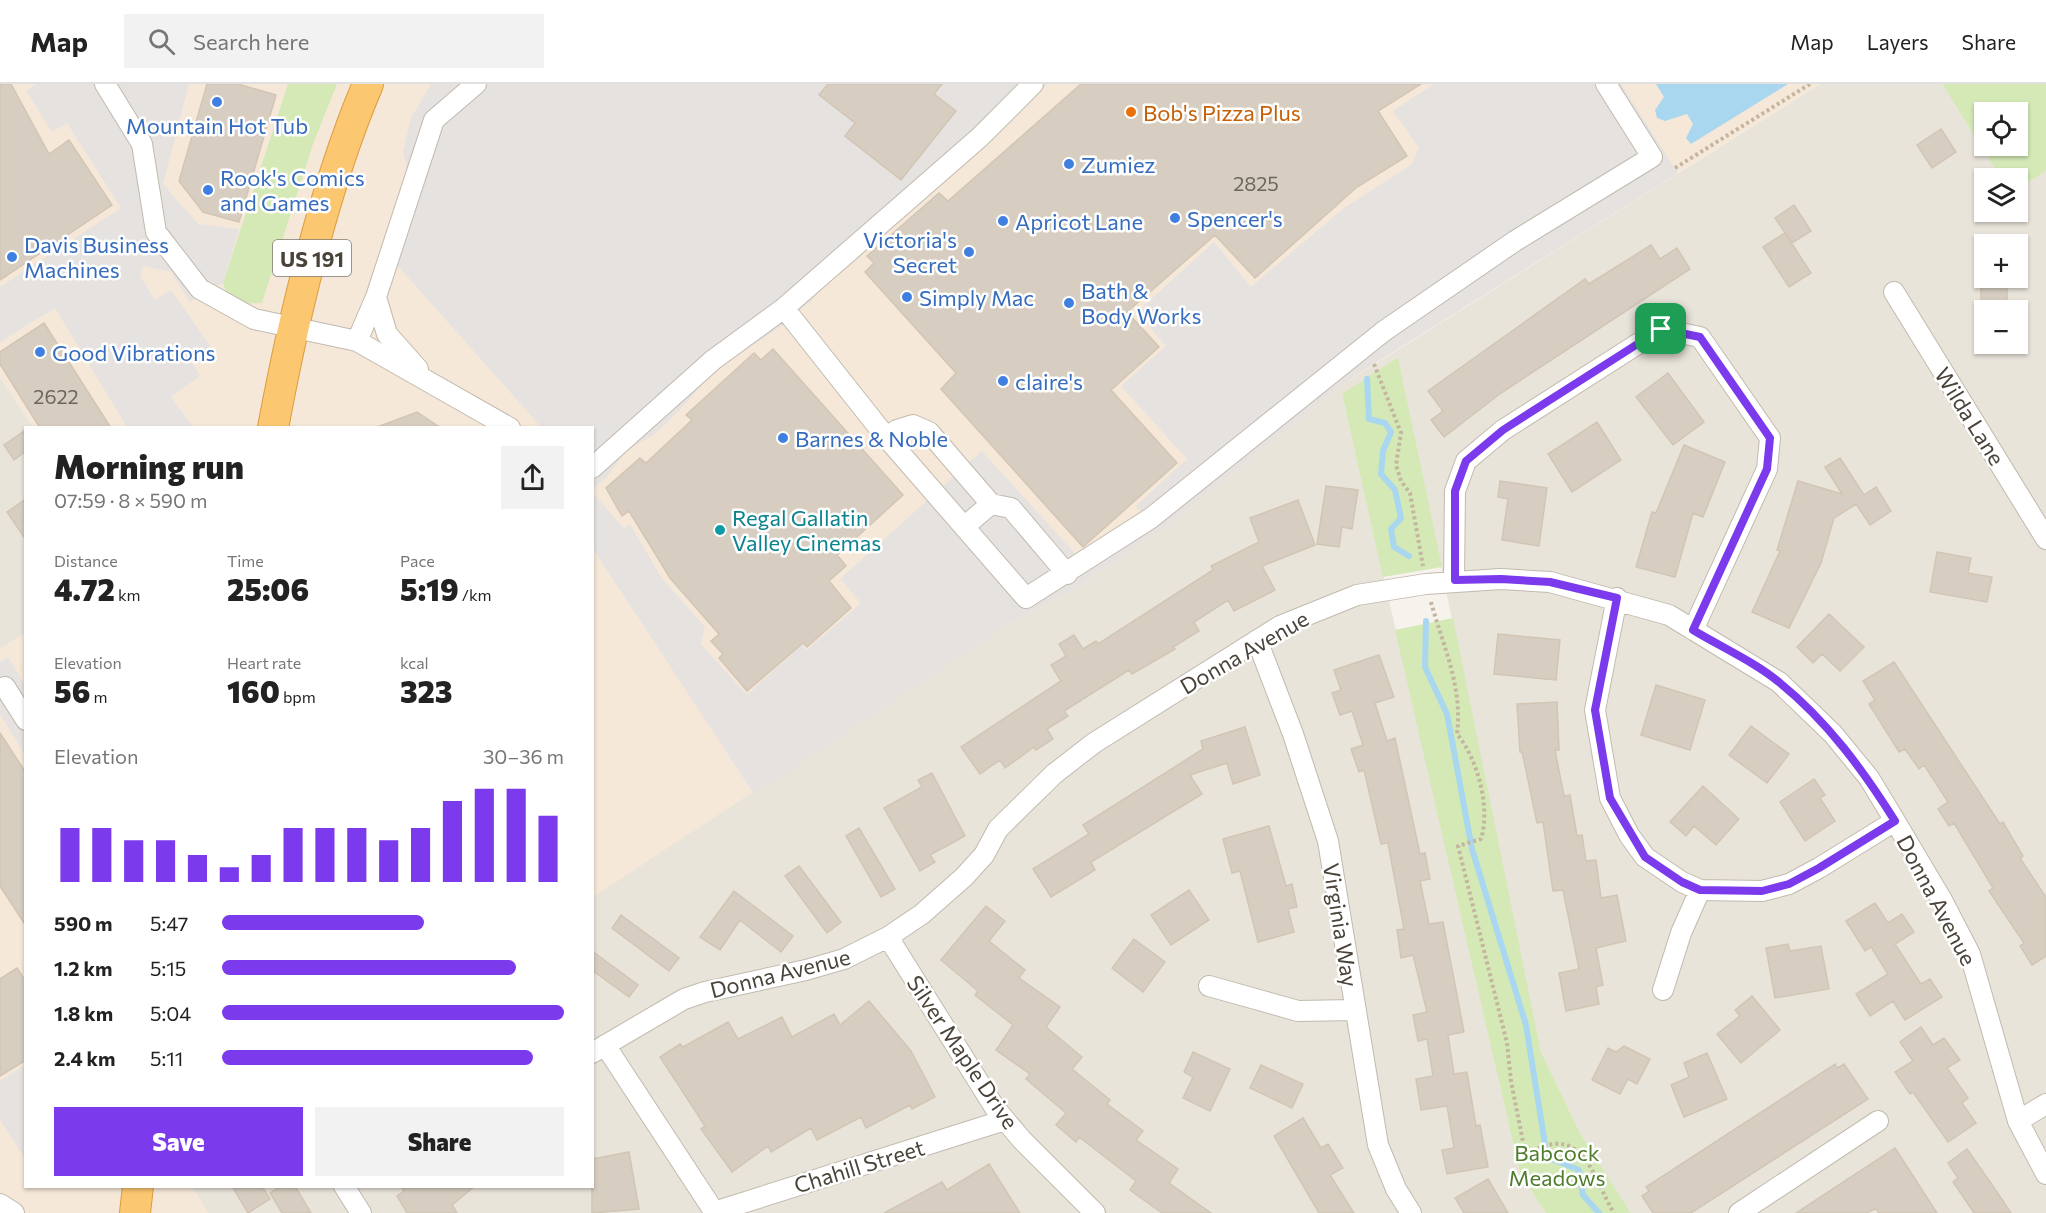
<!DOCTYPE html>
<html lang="en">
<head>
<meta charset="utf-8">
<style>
  :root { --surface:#fff; --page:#f2f2f2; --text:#222; --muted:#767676; --line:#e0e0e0; --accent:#7c3aed }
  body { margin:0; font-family:Commissioner,sans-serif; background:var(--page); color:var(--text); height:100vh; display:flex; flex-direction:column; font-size:22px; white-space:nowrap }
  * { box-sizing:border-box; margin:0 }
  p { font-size:20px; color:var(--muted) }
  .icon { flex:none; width:33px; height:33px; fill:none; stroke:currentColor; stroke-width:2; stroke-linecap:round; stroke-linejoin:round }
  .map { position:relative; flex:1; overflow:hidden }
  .panel { position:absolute; left:24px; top:342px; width:570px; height:762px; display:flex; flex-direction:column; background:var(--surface); border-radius:0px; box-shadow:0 2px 4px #0004 }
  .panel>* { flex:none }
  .tools { position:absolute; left:1974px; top:18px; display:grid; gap:12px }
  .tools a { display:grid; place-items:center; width:54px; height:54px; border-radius:0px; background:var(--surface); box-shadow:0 2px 4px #0004; font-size:30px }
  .pin { position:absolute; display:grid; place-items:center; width:51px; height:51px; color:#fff; margin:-26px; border-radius:12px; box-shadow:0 3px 9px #0006 }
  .round { display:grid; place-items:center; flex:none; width:63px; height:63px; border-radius:0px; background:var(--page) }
  .summary { display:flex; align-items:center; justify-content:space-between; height:102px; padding:0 30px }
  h1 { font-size:33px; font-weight:800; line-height:45px }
  .metrics { display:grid; grid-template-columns:repeat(3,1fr); gap:9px; height:102px; padding:6px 30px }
  .metrics div { display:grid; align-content:center }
  .metrics b { font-size:30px; font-weight:800 }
  .metrics small { font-size:16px; font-weight:400 }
  .metrics p { font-size:16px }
  .chart { height:168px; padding:12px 30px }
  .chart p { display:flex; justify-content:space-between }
  .chart svg { width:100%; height:108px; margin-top:6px; stroke:var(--accent); stroke-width:6 }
  .action { display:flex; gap:12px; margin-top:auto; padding:12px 30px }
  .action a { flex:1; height:69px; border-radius:0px; background:var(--accent); color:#fff; font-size:24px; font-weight:800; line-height:69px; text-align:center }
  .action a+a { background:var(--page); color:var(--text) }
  ul { padding:0 30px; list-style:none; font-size:20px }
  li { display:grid; grid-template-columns:96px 72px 1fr; align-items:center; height:45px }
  li i { height:15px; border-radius:8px; background:var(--accent) }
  header { display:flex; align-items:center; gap:36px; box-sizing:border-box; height:84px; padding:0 30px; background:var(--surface); border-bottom:2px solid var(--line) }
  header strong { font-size:28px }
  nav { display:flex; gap:33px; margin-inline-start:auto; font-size:21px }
  .search { width:420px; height:54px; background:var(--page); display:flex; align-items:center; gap:15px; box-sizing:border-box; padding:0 21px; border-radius:0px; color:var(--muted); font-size:22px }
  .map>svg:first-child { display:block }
  .residential { fill:#e9e4da; fill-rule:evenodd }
  .commercial { fill:#f6e8d8 }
  .green { fill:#d4e9b6; fill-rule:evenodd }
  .parking { fill:#e5e2e0 }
  .water { fill:#aad7f0 }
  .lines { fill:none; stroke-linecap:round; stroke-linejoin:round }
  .stream { stroke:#aad7f0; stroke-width:6 }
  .building { fill:#d7cec1; stroke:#d2c5b4; stroke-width:1.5 }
  .minor-casing { stroke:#c1baae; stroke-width:22 }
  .highway-casing { stroke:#dc9c3f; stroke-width:32 }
  .path { stroke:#c3b59f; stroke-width:4; stroke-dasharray:3 3; stroke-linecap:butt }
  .minor { stroke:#fff; stroke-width:20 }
  .highway { stroke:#fcc771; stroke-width:30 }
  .route-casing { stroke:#fff; stroke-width:12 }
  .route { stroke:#7c3aed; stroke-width:8 }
  .shop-dot { fill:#3f7fe0; stroke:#fff; stroke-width:2 }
  .food-dot { fill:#e8710a; stroke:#fff; stroke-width:2 }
  .culture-dot { fill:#0f9aa8; stroke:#fff; stroke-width:2 }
  .labels { text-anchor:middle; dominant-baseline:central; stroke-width:5; stroke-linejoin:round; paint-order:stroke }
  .number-label { font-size:20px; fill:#6d665b }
  .shield { fill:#fff; stroke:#807b74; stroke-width:1.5 }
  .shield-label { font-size:21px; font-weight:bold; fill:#4a4339 }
  .food-label { font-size:22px; fill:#c56008; stroke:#fff; text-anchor:start }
  .shop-label { font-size:22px; fill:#366cbe; stroke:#fff; text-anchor:start }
  .street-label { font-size:22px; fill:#4a4339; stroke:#fff }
  .culture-label { font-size:22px; fill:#0d838f; stroke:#fff; text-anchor:start }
  .park-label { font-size:22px; fill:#4e7d2c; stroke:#fff }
</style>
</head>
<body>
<header>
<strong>Map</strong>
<div class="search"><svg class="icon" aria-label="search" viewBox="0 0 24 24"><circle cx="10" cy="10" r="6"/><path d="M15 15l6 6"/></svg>Search here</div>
<nav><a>Map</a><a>Layers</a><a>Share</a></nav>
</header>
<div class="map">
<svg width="2046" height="1129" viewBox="0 0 2046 1129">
  <rect width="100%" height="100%" fill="#f6f2ec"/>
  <!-- residential -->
  <path class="residential" d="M1820 0H1942L2001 94H1984V128H2018V105L2046 87V1129H1631L1580 1049 1541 968 1398 273 1342 311 1520 1089 1546 1129H208L192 1103 592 1102 593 812 1007 541 1078 503 1175 436 1342 301ZM1984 160H2018V194H1984ZM1984 226H2018V260H1984Z
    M0 293 33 343 26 344 25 549 0 565Z"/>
  <!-- commercial -->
  <path class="commercial" d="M0 0H1820L1374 280 1342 301 1175 436 1078 503 1007 541 593 813 592 344 33 343 0 293Z
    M25 549 26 1102 192 1103 208 1129H0V565Z"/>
  <!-- green -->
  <path class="green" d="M288 0H337L313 60 262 219 240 220 228 214 223 199Z
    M1942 0H2046V87L2018 105V94H2001ZM1984 28H2018V62H1984Z
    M1398 273 1442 483 1383 493 1342 310Z
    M1453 534 1541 968 1580 1049 1631 1129H1546L1520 1089 1395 546Z"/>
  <!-- parking -->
  <path class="parking" d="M36 0H189L163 100 198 140 239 145 223 199 190 218 171 188 143 182 140 192 155 216 171 206 211 263 191 277 200 292 171 313 193 343H127L55 224 0 258V203L121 124 67 39 52 48 26 7Z
    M431 0H1047L1018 31 966 78 926 103 831 188 812 216 776 246 746 265 709 293 673 333 653 351 626 367 606 394 593 405 592 344 541 343 382 164 407 87 403 67 411 34Z
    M1434 0H1621L1678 89 1374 280 1342 301 1175 436 1078 503 1007 541 754 710 593 465 592 408 624 444 630 440 661 493 705 543 701 560 747 611 802 561 807 566 861 519 840 495 982 367 1080 475 1146 433 1136 422 1187 375 1121 302 1166 262 1137 228 1214 158 1251 203 1344 124 1411 81 1419 64 1393 27Z
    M8 573 25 601V671L0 630V578Z
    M25 981 26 1072 24 1073 0 1036V997Z"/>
  <!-- water -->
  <path class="water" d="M1656 0H1788L1691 60 1686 54 1693 40 1687 30 1665 37 1657 34 1655 26 1664 13Z"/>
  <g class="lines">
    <!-- stream -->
    <path class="stream" d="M1367 295 1369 335 1385 339 1391 348 1383 367 1381 390 1395 406 1401 434 1391 445 1394 463 1409 472
      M1426 537 1425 583 1447 630 1472 765 1526 941 1547 1073 1579 1086 1583 1111 1599 1129"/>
  </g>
  <!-- building -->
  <path class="building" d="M0 0H11L49 70 69 56 112 121 0 196Z
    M207 0H238L276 11 239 138 203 128 179 97Z
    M828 0H942L934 10 956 27 901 96 845 52 855 39 819 11Z
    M1081 0H1421L1378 27 1407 72 1357 103 1255 194 1215 151 1127 228 1159 263 1111 306 1177 379 1083 463 941 305 956 289 865 188 874 179 867 172 939 109 948 117Z
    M1941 45 1956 68 1932 84 1917 61Z
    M1794 121 1811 147 1792 159 1775 134Z
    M1785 149 1811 189 1789 203 1763 163Z
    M1651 161 1660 175 1677 164 1690 185 1501 309 1444 353 1431 336 1443 327 1428 307 1585 195 1589 200Z
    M1981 194H2007V226H1981Z
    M44 239 111 344H40L0 280V268Z
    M773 265 903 411 837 471 846 482 829 497 851 524 807 563 803 559 747 607 719 574 723 570 711 557 719 550 670 494 629 427 622 432 606 404 640 374 646 379 692 336 686 331 754 269 761 276Z
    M1668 289 1704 338 1673 361 1636 313Z
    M417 328 441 344H381L380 342Z
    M1597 338 1621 376 1572 408 1548 370Z
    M26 346V367L14 376 4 361Z
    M1684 361 1725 378 1703 433 1693 429 1675 493 1636 483 1652 428 1656 429Z
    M1840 374 1864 411 1876 403 1891 427 1870 441 1856 420 1834 434 1821 479 1789 544 1752 528 1780 467 1777 466 1798 397 1842 410 1825 383Z
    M1500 397 1547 404 1539 462 1502 456 1508 415 1498 413Z
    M1326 402 1358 406 1352 445 1342 443 1339 463 1317 460Z
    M26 415V456L7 428Z
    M1298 416 1315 461 1262 482 1275 506 1234 527 1228 516 1194 538 1199 547 1173 563 1175 565 1132 590 1129 586 1064 627 1068 632 1047 645 1053 655 1036 666 1034 663 1005 684 1000 676 980 690 961 663 1061 597 1051 581 1066 572 1059 560 1074 551 1083 565 1096 557 1098 560 1213 486 1211 482 1259 458 1250 434Z
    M1937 468 1971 474 1968 489 1992 493 1987 518 1930 508Z
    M1829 530 1864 563 1840 587 1822 570 1813 579 1797 563Z
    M1498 550 1560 556 1556 596 1494 590Z
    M1379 571 1394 613 1375 619 1387 657 1395 654 1420 770 1425 769 1430 795 1420 797 1429 840 1443 838 1464 948 1448 951 1454 990 1467 988 1476 1042 1480 1041 1488 1083 1447 1090 1442 1066 1454 1064 1447 1022 1421 1026 1416 995 1433 992 1427 955 1418 957 1413 931 1427 928 1413 871 1401 874 1397 846 1404 845 1388 759 1381 760 1364 686 1359 688 1351 665 1363 661 1352 627 1340 631 1332 609 1341 606 1334 586Z
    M1894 578 2000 740 2003 738 2023 772 2020 774 2046 813V872L2032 881 2020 862 2024 859 1989 807 1993 804 1954 739 1949 742 1938 725 1948 718 1924 681 1919 685 1905 665 1899 668 1869 620 1875 616 1863 597Z
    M1656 601 1705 616 1690 666 1641 651Z
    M1557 618 1559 666H1555L1564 712 1570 711 1577 752 1582 751 1586 777 1596 776 1601 814 1617 811 1626 857 1596 864 1603 901 1596 903 1599 920 1566 927 1559 889 1579 885 1563 806 1553 807 1543 738 1537 739 1522 668H1520L1517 620Z
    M1751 642 1789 670 1767 699 1729 671Z
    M1245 643 1260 691 1233 700 1227 679 1190 691 1202 710 1091 778 1095 786 1051 813 1033 785 1089 750 1083 741 1203 665 1201 657Z
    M0 649 26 689V842L0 802Z
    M932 689 965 752 930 771 935 778 920 787 884 724 922 703 918 696Z
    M1814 695 1825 711 1820 714 1835 737 1805 757 1780 718Z
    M1703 702 1739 735 1716 761 1694 742 1686 752 1670 738Z
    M1269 742 1286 802 1292 800 1297 823 1288 825 1294 848 1258 858 1240 787 1232 789 1223 755Z
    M859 744 895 805 881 813 846 752Z
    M799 782 841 838 827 849 785 792Z
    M1189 806 1209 836 1171 861 1151 831Z
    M734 807 793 852 781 868 740 836 720 866 700 853Z
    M1875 819 1888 839 1902 830 1914 848 1895 860 1921 900 1930 895 1942 913 1905 936 1893 917 1870 932 1856 910 1888 890 1871 863 1865 867 1846 837Z
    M986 822 1005 837 989 857 1025 886 1019 894 1060 923 1046 943 1082 973 1072 985 1110 1016 1107 1020 1143 1047 1136 1056 1178 1085 1169 1099 1211 1129H1162L1130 1106 1136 1097 1079 1053 1076 1058 1056 1041 1066 1029 1026 995 1030 990 996 966 1013 941 975 911 978 907 941 876Z
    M621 831 679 874 669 887 612 844Z
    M1134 855 1165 878 1143 908 1112 884Z
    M1788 860 1790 867 1821 862 1829 905 1775 914 1766 864Z
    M592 867 638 901 629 913 592 886Z
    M17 884 26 898V976L0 992V895Z
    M1752 912 1780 946 1741 979 1717 950 1740 932 1735 926Z
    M869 917 911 967 935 1013 912 1025 910 1021 866 1044 861 1033 817 1056 811 1044 771 1068 768 1062 732 1088 701 1045 705 1042 660 973 680 960 683 963 728 938 738 955 782 933 792 953 834 930 840 941Z
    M1921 943 1933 961 1944 954 1960 976 1947 984 1968 1014 1962 1019 1976 1039 1948 1058 1913 1008 1910 1010 1895 988 1913 977 1900 958Z
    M1624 962 1650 975 1637 1000 1628 995 1620 1010 1592 996 1608 964 1616 968Z
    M1193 968 1230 985 1210 1027 1183 1014 1193 993 1184 988Z
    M1707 969 1727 1015 1684 1033 1671 1001 1689 993 1684 979Z
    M1835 980 1837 984 1844 980 1868 1015 1691 1129H1653L1642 1112 1649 1107 1646 1103Z
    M1261 981 1303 1000 1292 1024 1250 1004Z
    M1303 1034 1321 1064 1328 1060 1343 1084 1330 1091 1354 1129H1319L1274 1052Z
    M1895 1064 1937 1129H1879L1876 1124 1867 1129H1796Z
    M1967 1065 1995 1105 2011 1129H1974L1953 1098 1958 1094 1948 1079Z
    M629 1068 639 1125 592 1129V1075Z
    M989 1080 1020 1129H884L942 1098 947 1106Z
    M1488 1095 1508 1129H1464L1455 1114Z
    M232 1102H262L270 1115 248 1129Z
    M281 1102H295L311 1129H282L270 1109Z
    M401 1102H475L452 1121 457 1129H407L397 1112 404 1107Z"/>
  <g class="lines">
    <defs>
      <path id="minor" d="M105 0 142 60 156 148 200 205 254 235 357 257 510 344
        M1894 208 2046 455
        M376 213 387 250 418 285
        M784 224 886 353 1026 514 1151 434 1384 247 1515 157 1652 73 1606 0
        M357 257 376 213 434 36 476 0
        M886 353 897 346 913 341 929 348 991 420
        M592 384 713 276 784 224 980 53 1033 0
        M964 443 991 420 1011 424 1067 490
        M1454 496 1455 407 1466 377 1503 346 1661 245 1700 253 1770 354 1767 385 1693 546
        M1617 514 1595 626 1610 714 1629 751 1645 773 1682 798 1700 806 1762 807 1789 800 1819 784 1895 737
        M1257 556 1293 650 1328 757 1378 1061 1396 1105 1411 1129
        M5 603 26 636
        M888 853 995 1024 1022 1056 1095 1129
        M1209 902 1298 927 1354 926
        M1663 906 1681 849 1700 806
        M605 961 715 1129
        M592 969 684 915 705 908 806 886 844 875 888 853 922 830 964 793 984 771 998 745 1054 690 1094 659 1280 542 1357 511 1426 500 1501 495 1550 498 1669 531 1779 598 1833 650 1869 694 1895 737 1942 816 1970 870 2018 1037 2046 1090
        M2018 1037 2046 1020
        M344 1102 361 1129
        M0 1120 14 1129
        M714 1128 1005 1036
        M1739 1129 1878 1037"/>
      <path id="highway" d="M273 344C294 231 323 106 368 0
        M135 1129 138 1102"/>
    </defs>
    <!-- minor casing -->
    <use href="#minor" class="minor-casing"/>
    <!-- highway casing -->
    <use href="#highway" class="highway-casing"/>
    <!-- path -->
    <path class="path" d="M1675 84 1810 0
      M1374 280 1401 349 1396 381 1401 397 1410 409 1423 482
      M1431 518C1443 562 1463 603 1457 650 1477 674 1491 723 1481 755L1458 762 1507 959 1511 997 1524 1063 1535 1066C1585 1041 1594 1097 1614 1129"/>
    <!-- minor -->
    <use href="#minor" class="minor"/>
    <!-- highway -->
    <use href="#highway" class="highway"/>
  </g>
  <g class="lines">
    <defs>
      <path id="route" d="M1661 245 1700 253 1770 354 1767 385 1693 546C1721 563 1755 578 1780 599 1827 637 1863 686 1895 737L1819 784 1789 800 1762 807 1700 806 1682 798 1645 773 1610 714 1595 626 1617 514 1550 498 1501 495 1455 496V407L1466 377 1503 346Z"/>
    </defs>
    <!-- route casing -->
    <use href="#route" class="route-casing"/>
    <!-- route -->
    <use href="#route" class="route"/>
  </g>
  <!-- markers -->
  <g class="shop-dot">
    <circle cx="217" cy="18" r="6"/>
    <circle cx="1069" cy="80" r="6"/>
    <circle cx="208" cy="106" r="6"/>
    <circle cx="1175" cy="134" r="6"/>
    <circle cx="1003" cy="137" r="6"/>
    <circle cx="969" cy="168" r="6"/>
    <circle cx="12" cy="173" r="6"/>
    <circle cx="907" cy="213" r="6"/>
    <circle cx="1069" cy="219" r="6"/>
    <circle cx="40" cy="268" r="6"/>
    <circle cx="1003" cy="297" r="6"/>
    <circle cx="783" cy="354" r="6"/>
  </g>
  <circle class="food-dot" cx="1131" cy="28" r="6"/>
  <circle class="culture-dot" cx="720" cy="446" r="6"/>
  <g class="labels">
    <!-- number labels -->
    <g class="number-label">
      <text x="1256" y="99">2825</text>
      <text x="56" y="312">2622</text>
    </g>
    <!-- shield labels -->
    <rect class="shield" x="273" y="156" width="78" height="36" rx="4.5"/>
    <g class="shield-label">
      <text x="312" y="174">US 191</text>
    </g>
    <!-- food labels -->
    <g class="food-label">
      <text x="1143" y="28">Bob's Pizza Plus</text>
    </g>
    <!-- shop labels -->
    <g class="shop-label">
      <text x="217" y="41" text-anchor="middle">Mountain Hot Tub</text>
      <text x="1081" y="80">Zumiez</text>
      <text x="220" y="93">Rook's Comics<tspan x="220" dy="25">and Games</tspan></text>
      <text x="1187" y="134">Spencer's</text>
      <text x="1015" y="137">Apricot Lane</text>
      <text x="957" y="155" text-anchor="end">Victoria's<tspan x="957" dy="25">Secret</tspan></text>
      <text x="24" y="160">Davis Business<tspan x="24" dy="25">Machines</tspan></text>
      <text x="1081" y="206">Bath &amp;<tspan x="1081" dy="25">Body Works</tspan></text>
      <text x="919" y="213">Simply Mac</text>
      <text x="52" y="268">Good Vibrations</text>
      <text x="1015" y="297">claire's</text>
      <text x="795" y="354">Barnes &amp; Noble</text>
    </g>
    <!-- street labels -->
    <g class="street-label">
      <text transform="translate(1970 332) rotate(58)">Wilda Lane</text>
      <text transform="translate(1244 568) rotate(-30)">Donna Avenue</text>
      <text transform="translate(1937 816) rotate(62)">Donna Avenue</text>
      <text transform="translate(1341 841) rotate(81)">Virginia Way</text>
      <text transform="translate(780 889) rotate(-14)">Donna Avenue</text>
      <text transform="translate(963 968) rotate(56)">Silver Maple Drive</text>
      <text transform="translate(859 1082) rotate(-17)">Chahill Street</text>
    </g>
    <!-- culture labels -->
    <g class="culture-label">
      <text x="732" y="433">Regal Gallatin<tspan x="732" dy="25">Valley Cinemas</tspan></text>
    </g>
    <!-- park labels -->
    <g class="park-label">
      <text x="1557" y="1068">Babcock<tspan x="1557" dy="25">Meadows</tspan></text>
    </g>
  </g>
</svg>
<div class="tools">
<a><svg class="icon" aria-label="locate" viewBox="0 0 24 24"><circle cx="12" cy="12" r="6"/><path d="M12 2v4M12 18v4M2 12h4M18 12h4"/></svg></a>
<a><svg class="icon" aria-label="layers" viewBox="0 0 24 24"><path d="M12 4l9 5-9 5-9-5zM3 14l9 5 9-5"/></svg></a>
<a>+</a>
<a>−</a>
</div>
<div class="pin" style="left:1661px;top:245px;background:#1e9e55"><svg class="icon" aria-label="arrive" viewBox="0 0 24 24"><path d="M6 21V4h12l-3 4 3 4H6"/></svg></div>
<section class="panel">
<div class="summary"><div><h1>Morning run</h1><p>07:59 · 8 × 590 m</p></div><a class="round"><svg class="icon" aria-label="share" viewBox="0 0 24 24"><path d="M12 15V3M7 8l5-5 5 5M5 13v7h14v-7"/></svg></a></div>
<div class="metrics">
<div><p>Distance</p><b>4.72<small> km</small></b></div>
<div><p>Time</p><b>25:06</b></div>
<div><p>Pace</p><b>5:19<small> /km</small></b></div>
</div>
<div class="metrics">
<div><p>Elevation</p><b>56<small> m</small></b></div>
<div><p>Heart rate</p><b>160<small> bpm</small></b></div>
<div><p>kcal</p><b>323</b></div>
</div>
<div class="chart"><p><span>Elevation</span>30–36 m</p>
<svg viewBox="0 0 160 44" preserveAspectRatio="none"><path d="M5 44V22M15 44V22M25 44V27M35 44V27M45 44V33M55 44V38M65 44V33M75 44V22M85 44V22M95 44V22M105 44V27M115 44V22M125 44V11M135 44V6M145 44V6M155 44V17"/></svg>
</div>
<ul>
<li><b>590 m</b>5:47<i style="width:59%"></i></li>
<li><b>1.2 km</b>5:15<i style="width:86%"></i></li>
<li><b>1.8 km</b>5:04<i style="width:100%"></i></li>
<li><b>2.4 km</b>5:11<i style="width:91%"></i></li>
</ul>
<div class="action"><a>Save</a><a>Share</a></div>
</section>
</div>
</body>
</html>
